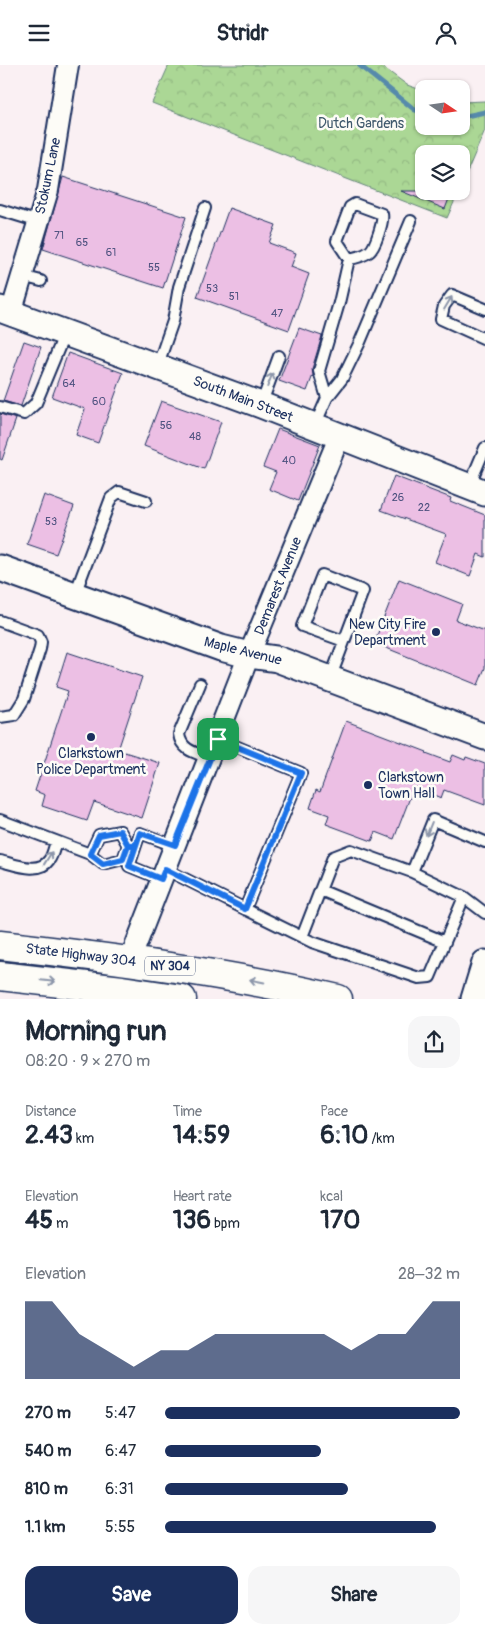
<!DOCTYPE html>
<html lang="en">
<head>
<meta charset="utf-8">
<style>
  :root { --surface:#fff; --page:#f6f6f7; --text:#1f2937; --muted:#747a83; --accent:#1b2f5e }
  body { margin:0; font-family:Pangolin,sans-serif; background:var(--page); color:var(--text); height:100vh; display:flex; flex-direction:column; font-size:19px; white-space:nowrap }
  * { box-sizing:border-box; margin:0 }
  p { font-size:16px; color:var(--muted) }
  .icon { flex:none; width:28px; height:28px; fill:none; stroke:currentColor; stroke-width:2; stroke-linecap:round; stroke-linejoin:round }
  .map { position:relative; height:934px; overflow:hidden }
  .details { display:flex; flex-direction:column; background:var(--surface); flex:1 }
  .details>* { flex:none }
  .needle { width:32px; rotate:103deg }
  .controls { position:absolute; left:415px; top:15px; display:grid; gap:10px }
  .controls a { display:grid; place-items:center; width:55px; height:55px; border-radius:10px; background:var(--surface); box-shadow:0 1px 4px #0004; font-size:25px }
  .pin { position:absolute; display:grid; place-items:center; width:42px; height:42px; color:#fff; margin:-21px; border-radius:10px; box-shadow:0 2px 8px #0006 }
  .round { display:grid; place-items:center; flex:none; width:52px; height:52px; border-radius:15px; background:var(--page) }
  .head { display:flex; align-items:center; justify-content:space-between; height:85px; padding:0 25px }
  h1 { font-size:28px; font-weight:700; line-height:38px }
  .metrics { display:grid; grid-template-columns:repeat(3,1fr); gap:8px; height:85px; padding:5px 25px }
  .metrics div { display:grid; align-content:center }
  .metrics b { font-size:25px; font-weight:700 }
  .metrics small { font-size:14px; font-weight:400 }
  .metrics p { font-size:14px }
  .chart { height:140px; padding:10px 25px }
  .chart p { display:flex; justify-content:space-between }
  .chart svg { width:100%; height:90px; margin-top:5px; fill:var(--accent); opacity:.7 }
  .primary-button { display:flex; gap:10px; margin-top:auto; padding:10px 25px }
  .primary-button a { flex:1; height:58px; border-radius:15px; background:var(--accent); color:#fff; font-size:20px; font-weight:700; line-height:58px; text-align:center }
  .primary-button a+a { background:var(--page); color:var(--text) }
  ul { padding:0 25px; list-style:none; font-size:16px }
  li { display:grid; grid-template-columns:80px 60px 1fr; align-items:center; height:38px }
  li i { height:12px; border-radius:6px; background:var(--accent) }
  header { display:flex; justify-content:space-between; align-items:center; height:65px; padding:0 25px; background:var(--surface); font-size:22px; font-weight:700 }
  .map>svg:first-child { display:block }
  .park { fill:url(#park-crowns); stroke:#63837a }
  .lines { fill:none; stroke-linecap:round; stroke-linejoin:round }
  .stream { stroke:#568aab; stroke-width:5 }
  .building { fill:#ecbfe4; stroke:#1b2f5e }
  .service-casing { stroke:#1b2f5e; stroke-width:14 }
  .minor-casing { stroke:#1b2f5e; stroke-width:24 }
  .tertiary-casing { stroke:#1b2f5e; stroke-width:29 }
  .primary-casing { stroke:#1b2f5e; stroke-width:31 }
  .service { stroke:#fdfcf7; stroke-width:10 }
  .minor { stroke:#fdfcf7; stroke-width:20 }
  .tertiary { stroke:#fdfcf7; stroke-width:25 }
  .primary { stroke:#fdfcf7; stroke-width:28 }
  .oneway { stroke:#8c96aa }
  .route-casing { stroke:#fff; stroke-width:10 }
  .route { stroke:#1a73e8; stroke-width:6 }
  .poi-dot { fill:#1b2f5e; stroke:#fdfcf7; stroke-width:2 }
  .labels { text-anchor:middle; dominant-baseline:central; stroke-width:5; stroke-linejoin:round; paint-order:stroke }
  .number-label { font-size:11px; fill:#4f5380 }
  .shield { fill:#fdfcf7; stroke:#5f6c8c; stroke-width:1 }
  .shield-label { font-size:12px; font-weight:bold; fill:#1b2f5e }
  .park-label { font-size:14px; fill:#3f596c; stroke:#fdfcf7 }
  .street-label { font-size:14px; fill:#1b2f5e; stroke:#fdfcf7 }
  .poi-label { font-size:14px; fill:#1b2f5e; stroke:#fdfcf7; text-anchor:end }
</style>
</head>
<body>
<header><svg class="icon" aria-label="menu" viewBox="0 0 24 24"><path d="M4 6h16M4 12h16M4 18h16"/></svg>Stridr<svg class="icon" aria-label="person" viewBox="0 0 24 24"><circle cx="12" cy="8" r="4"/><path d="M4 21q1-7 8-7t8 7"/></svg></header>
<div class="map">
<svg width="485" height="934" viewBox="0 0 485 934">
  <defs>
    <pattern id="park-crowns" width="20" height="18" patternUnits="userSpaceOnUse" patternTransform="scale(1.25)"><rect width="20" height="18" fill="#abd795"/><path d="M2 6a3 3 0 1 1 6 0M12 15a3 3 0 1 1 6 0" fill="none" stroke="#93b983"/></pattern>
  </defs>
  <rect width="100%" height="100%" fill="#faf0f3"/>
  <filter id="ink" filterUnits="userSpaceOnUse"><feTurbulence type="fractalNoise" baseFrequency=".02" numOctaves="2"/><feDisplacementMap in="SourceGraphic" scale="10" xChannelSelector="R" yChannelSelector="G"/><feConvolveMatrix kernelMatrix="1 2 1 2 8 2 1 2 1" color-interpolation-filters="sRGB"/></filter>
  <g filter="url(#ink)">
    <!-- park -->
    <path class="park" d="M169 0H380L407 20 424 26V61H461V37L485 36V65L461 121V89H424V126H459L447 153 152 38Z"/>
    <g class="lines">
      <!-- stream -->
      <path class="stream" d="M359 0 415 45 424 48
        M461 52 485 47"/>
    </g>
    <!-- building -->
    <path class="building" d="M63 112 186 152 163 223 43 184Z
      M401 126H452L445 144Z
      M229 143 276 160 269 178 296 188 291 202 309 209 289 265 197 232Z
      M299 263 322 271 312 304 313 310 307 326 279 316Z
      M24 276 41 282 21 341 3 336Z
      M68 288 123 308 98 378 76 370 85 344 52 332Z
      M161 336 221 357 204 404 144 381Z
      M0 349 16 354 2 395 0 394Z
      M278 364 320 380 298 436 269 424 276 407 263 402Z
      M394 411 451 433 450 436 485 450V492L478 489 470 511 435 497 446 469 381 445Z
      M44 430 74 441 56 489 27 479Z
      M399 514 462 539 456 555 485 566V603L478 620 374 578Z
      M67 587 142 612 118 685 160 698 142 753 94 737 87 756 42 741 45 730 35 726 68 626 56 622Z
      M346 656 427 687 426 688 450 697 453 690 465 695 466 692 485 699V740L444 725 441 733 414 722 394 774 376 767 372 776 326 759 329 750 310 743 316 725 320 727Z"/>
    <g class="lines">
      <defs>
        <path id="service" d="M355 139 382 149C384 156 375 183 369 187 363 191 355 193 349 194L337 176 350 142Z
          M0 145 39 157
          M22 211 41 216
          M485 244 452 230 444 241 441 254 485 274
          M157 302 173 256 179 222 205 143
          M327 333 319 306 339 238 349 194
          M261 340 279 291
          M0 342 24 349 36 338 65 268
          M315 360 327 333 342 314 360 277 411 156
          M469 421 485 383
          M75 529 111 433 119 427 146 436
          M0 556 38 570 41 577 40 584 24 634 14 650 0 652
          M330 614 363 526 322 510 302 561 344 576
          M200 619 179 669C181 686 197 688 210 693
          M0 755 90 789
          M485 777 433 755 412 807 464 832 485 848
          M128 780 123 794 103 799 90 789 99 770 120 766 128 780H136
          M0 796C14 799 39 810 49 795 53 790 54 782 56 777
          M165 804 245 844 301 708 218 674
          M161 814 129 801 140 768 175 781
          M320 825 445 877
          M245 844 312 877 419 913 430 912 464 832
          M302 872 333 792 351 785 412 807"/>
        <path id="minor" d="M11 248 48 125 68 0
          M130 895 249 590 340 370"/>
        <path id="tertiary" d="M0 244 261 340 485 428
          M0 503 221 583 249 590 277 594 485 672
          M474 934 485 898"/>
        <path id="primary" d="M0 880C114 893 227 908 338 934
          M0 911 122 925 182 934"/>
      </defs>
      <!-- service casing -->
      <use href="#service" class="service-casing"/>
      <!-- minor casing -->
      <use href="#minor" class="minor-casing"/>
      <!-- tertiary casing -->
      <use href="#tertiary" class="tertiary-casing"/>
      <!-- primary casing -->
      <use href="#primary" class="primary-casing"/>
      <!-- service -->
      <use href="#service" class="service"/>
      <!-- minor -->
      <use href="#minor" class="minor"/>
      <!-- tertiary -->
      <use href="#tertiary" class="tertiary"/>
      <!-- primary -->
      <use href="#primary" class="primary"/>
    </g>
    <!-- one-way arrows -->
    <defs><path id="oneway-shaft" d="M-6 0H5M1.5-3L5.5 0L1.5 3" fill="none" stroke-width="1.6" stroke-linecap="round" stroke-linejoin="round" transform="scale(1.25)"/></defs>
    <g class="oneway">
      <use href="#oneway-shaft" transform="translate(448 238) rotate(-59)"/>
      <use href="#oneway-shaft" transform="translate(270 315) rotate(-69)"/>
      <use href="#oneway-shaft" transform="translate(429 764) rotate(112)"/>
      <use href="#oneway-shaft" transform="translate(48 793) rotate(-58)"/>
      <use href="#oneway-shaft" transform="translate(48 916) rotate(6)"/>
      <use href="#oneway-shaft" transform="translate(257 916) rotate(-169)"/>
    </g>
  </g>
  <g class="lines" filter="url(#ink)">
    <defs>
      <path id="route" d="M218 674 175 780 140 768 136 780H128L123 794 103 799 90 789 99 770 120 766 128 780H136L129 801 161 814 165 804 245 844 301 708 218 674"/>
    </defs>
    <!-- route casing -->
    <use href="#route" class="route-casing"/>
    <!-- route -->
    <use href="#route" class="route"/>
  </g>
  <!-- markers -->
  <g class="poi-dot">
    <circle cx="436" cy="567" r="5"/>
    <circle cx="91" cy="672" r="5"/>
    <circle cx="368" cy="720" r="5"/>
  </g>
  <g class="labels">
    <!-- number labels -->
    <g class="number-label">
      <text x="59" y="170">71</text>
      <text x="82" y="177">65</text>
      <text x="111" y="187">61</text>
      <text x="154" y="202">55</text>
      <text x="212" y="223">53</text>
      <text x="234" y="231">51</text>
      <text x="277" y="248">47</text>
      <text x="69" y="318">64</text>
      <text x="99" y="336">60</text>
      <text x="166" y="360">56</text>
      <text x="195" y="371">48</text>
      <text x="289" y="395">40</text>
      <text x="398" y="432">26</text>
      <text x="424" y="442">22</text>
      <text x="51" y="456">53</text>
    </g>
    <!-- shield labels -->
    <rect class="shield" x="145" y="891.5" width="50" height="19" rx="4"/>
    <g class="shield-label">
      <text x="170" y="901">NY 304</text>
    </g>
    <!-- park labels -->
    <g class="park-label">
      <text x="361" y="58">Dutch Gardens</text>
    </g>
    <!-- street labels -->
    <g class="street-label">
      <text transform="translate(48 111) rotate(-78)">Stokum Lane</text>
      <text transform="translate(243 334) rotate(21)">South Main Street</text>
      <text transform="translate(278 521) rotate(-68)">Demarest Avenue</text>
      <text transform="translate(243 586) rotate(14)">Maple Avenue</text>
      <text transform="translate(81 890) rotate(7)">State Highway 304</text>
    </g>
    <!-- poi labels -->
    <g class="poi-label">
      <text x="426" y="559">New City Fire<tspan x="426" dy="16">Department</tspan></text>
      <text x="91" y="688" text-anchor="middle">Clarkstown<tspan x="91" dy="16">Police Department</tspan></text>
      <text x="378" y="712" text-anchor="start">Clarkstown<tspan x="378" dy="16">Town Hall</tspan></text>
    </g>
  </g>
</svg>
<div class="controls">
<a><svg class="needle" viewBox="-14 -14 28 28"><path d="M0-13l5 13h-10z" fill="#e53935"/><path d="M0 13l5-13h-10z" fill="#747a83"/></svg></a>
<a><svg class="icon" aria-label="layers" viewBox="0 0 24 24"><path d="M12 4l9 5-9 5-9-5zM3 14l9 5 9-5"/></svg></a>
</div>
<div class="pin" style="left:218px;top:674px;background:#1e9e55"><svg class="icon" aria-label="arrive" viewBox="0 0 24 24"><path d="M6 21V4h12l-3 4 3 4H6"/></svg></div>
</div>
<section class="details">
<div class="head"><div><h1>Morning run</h1><p>08:20 · 9 × 270 m</p></div><a class="round"><svg class="icon" aria-label="share" viewBox="0 0 24 24"><path d="M12 15V3M7 8l5-5 5 5M5 13v7h14v-7"/></svg></a></div>
<div class="metrics">
<div><p>Distance</p><b>2.43<small> km</small></b></div>
<div><p>Time</p><b>14:59</b></div>
<div><p>Pace</p><b>6:10<small> /km</small></b></div>
</div>
<div class="metrics">
<div><p>Elevation</p><b>45<small> m</small></b></div>
<div><p>Heart rate</p><b>136<small> bpm</small></b></div>
<div><p>kcal</p><b>170</b></div>
</div>
<div class="chart"><p><span>Elevation</span>28–32 m</p>
<svg viewBox="0 0 160 44" preserveAspectRatio="none"><path d="M0 44V6L10 6L20 22L30 30L40 38L50 30L60 30L70 22L80 22L90 22L100 22L110 22L120 30L130 22L140 22L150 6L160 6V44z"/></svg>
</div>
<ul>
<li><b>270 m</b>5:47<i style="width:100%"></i></li>
<li><b>540 m</b>6:47<i style="width:53%"></i></li>
<li><b>810 m</b>6:31<i style="width:62%"></i></li>
<li><b>1.1 km</b>5:55<i style="width:92%"></i></li>
</ul>
<div class="primary-button"><a>Save</a><a>Share</a></div>
</section>
</body>
</html>
